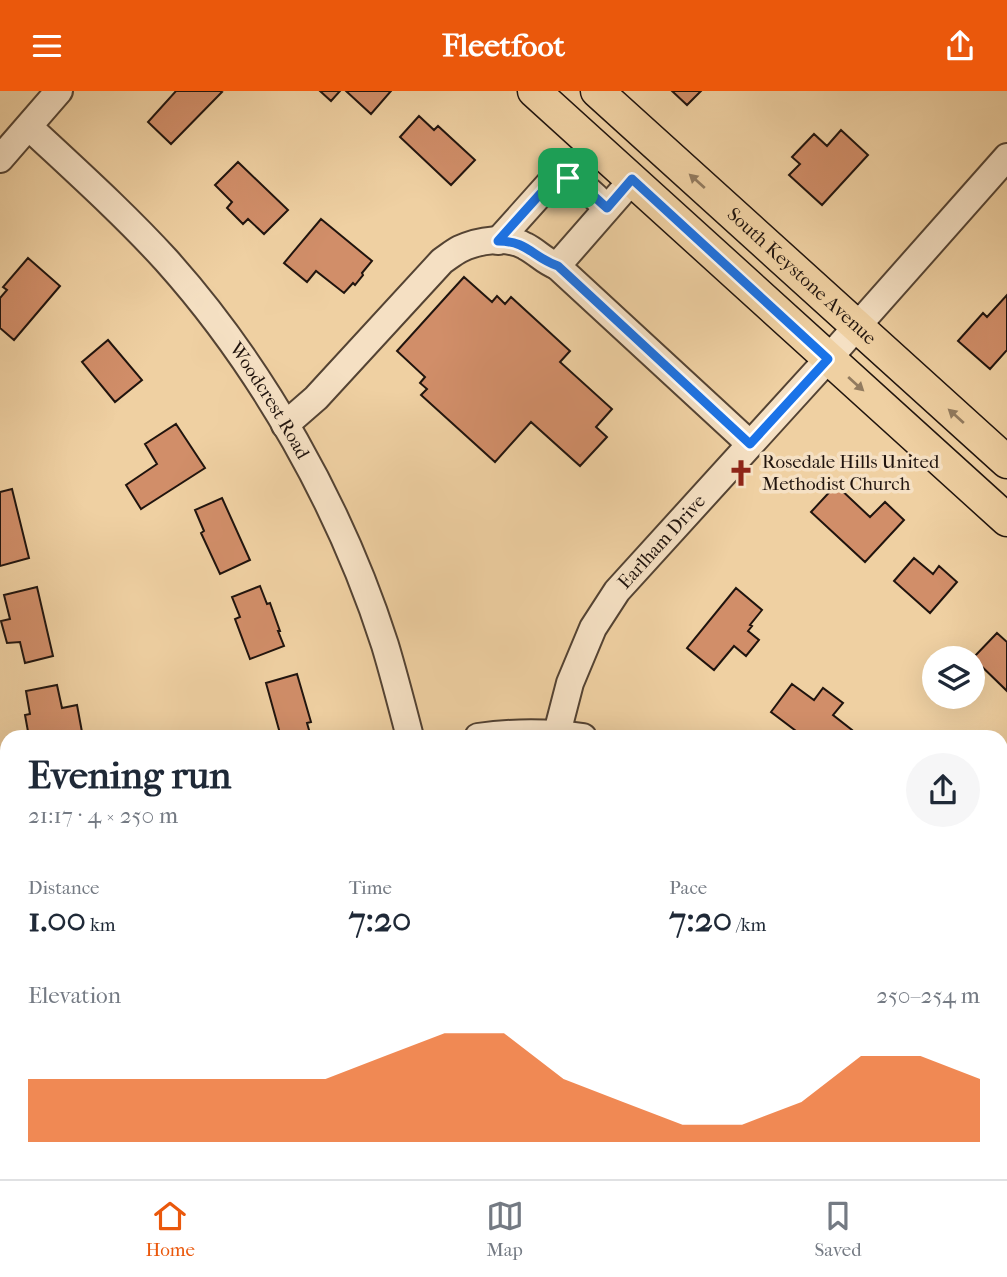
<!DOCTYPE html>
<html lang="en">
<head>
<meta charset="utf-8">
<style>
  :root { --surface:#fff; --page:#f6f6f7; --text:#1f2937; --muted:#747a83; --line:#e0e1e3; --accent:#ea580c }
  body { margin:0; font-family:"IM FELL French Canon",serif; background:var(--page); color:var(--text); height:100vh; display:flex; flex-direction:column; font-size:26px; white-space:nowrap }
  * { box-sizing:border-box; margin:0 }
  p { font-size:23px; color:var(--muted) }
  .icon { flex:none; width:38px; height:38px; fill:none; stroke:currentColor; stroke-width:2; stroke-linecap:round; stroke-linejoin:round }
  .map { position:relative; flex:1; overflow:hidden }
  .sheet { position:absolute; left:0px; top:639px; width:1008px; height:450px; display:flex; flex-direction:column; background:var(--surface); border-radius:21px 21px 0 0; box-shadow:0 7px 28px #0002 }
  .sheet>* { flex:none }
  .fabs { position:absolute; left:922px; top:555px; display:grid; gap:14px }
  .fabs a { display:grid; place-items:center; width:63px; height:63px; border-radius:50%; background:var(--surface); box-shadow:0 7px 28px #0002; font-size:35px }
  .pin { position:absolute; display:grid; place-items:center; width:60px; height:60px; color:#fff; margin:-30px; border-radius:14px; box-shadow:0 4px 10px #0006 }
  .round { display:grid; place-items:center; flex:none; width:74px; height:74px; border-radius:37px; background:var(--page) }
  .headline { display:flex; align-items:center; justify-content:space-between; height:119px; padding:0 28px }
  h1 { font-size:38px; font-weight:700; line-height:52px }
  .metrics { display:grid; grid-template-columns:repeat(3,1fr); gap:10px; height:119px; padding:7px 28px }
  .metrics div { display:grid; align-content:center }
  .metrics b { font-size:35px; font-weight:700 }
  .metrics small { font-size:19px; font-weight:400 }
  .metrics p { font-size:19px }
  .chart { height:196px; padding:14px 28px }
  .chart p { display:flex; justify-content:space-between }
  .chart svg { width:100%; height:126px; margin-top:7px; fill:var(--accent); opacity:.7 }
  header { display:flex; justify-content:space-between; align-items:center; height:91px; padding:0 28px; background:var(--accent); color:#fff; font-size:32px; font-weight:700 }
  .tabs { display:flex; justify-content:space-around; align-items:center; height:98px; border-top:2px solid var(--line); background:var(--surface); font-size:19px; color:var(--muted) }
  .tabs a { display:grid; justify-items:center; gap:4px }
  .tabs .current { color:var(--accent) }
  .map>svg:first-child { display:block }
  .building { fill:#d18e69; stroke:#20140e; stroke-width:2 }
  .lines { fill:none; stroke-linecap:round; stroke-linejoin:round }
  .minor-casing { stroke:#544333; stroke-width:30 }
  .major-casing { stroke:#20140e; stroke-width:35 }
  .minor { stroke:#f5e0c3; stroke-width:26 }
  .major { stroke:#efd0a2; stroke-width:32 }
  .oneway { fill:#927b5f }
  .route-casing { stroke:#fff; stroke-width:14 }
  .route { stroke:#1a73e8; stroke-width:9 }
  .labels { text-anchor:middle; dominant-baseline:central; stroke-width:7; stroke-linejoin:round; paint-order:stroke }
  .street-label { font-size:19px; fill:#20140e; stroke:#f5e0c3 }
  .poi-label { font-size:19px; fill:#20140e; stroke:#f5e0c3; text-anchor:start }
</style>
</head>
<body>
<header><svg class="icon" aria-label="menu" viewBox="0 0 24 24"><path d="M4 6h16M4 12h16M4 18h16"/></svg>Fleetfoot<svg class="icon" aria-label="share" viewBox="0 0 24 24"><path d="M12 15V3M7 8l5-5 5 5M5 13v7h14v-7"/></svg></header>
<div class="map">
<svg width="1007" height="1088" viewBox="0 0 1007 1088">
  <rect width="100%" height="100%" fill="#efd0a2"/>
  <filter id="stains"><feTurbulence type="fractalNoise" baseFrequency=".00286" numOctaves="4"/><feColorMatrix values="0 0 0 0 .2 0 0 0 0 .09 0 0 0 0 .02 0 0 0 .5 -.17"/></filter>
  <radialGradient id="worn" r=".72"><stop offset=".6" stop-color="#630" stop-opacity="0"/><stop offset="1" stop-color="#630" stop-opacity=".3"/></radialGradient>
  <!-- building -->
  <path class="building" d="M176 0H220L222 1 171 53 148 31Z
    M320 0H340L331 10Z
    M346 0H391L371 23Z
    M672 0H701L687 14Z
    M419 25 434 39 438 35 475 69 451 94 400 46Z
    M841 39 868 64 822 114 789 84 800 73 792 66 814 43 827 55Z
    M238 71 288 119 264 143 248 128 243 133 227 117 232 111 215 94Z
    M321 128 372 170 362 182 363 184 355 194 353 192 344 202 316 180 307 191 284 172Z
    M28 167 60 195 14 249 0 237V207L7 199 3 196Z
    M464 186 492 211 497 205 505 213 511 206 570 260 560 271 612 318 596 336 607 346 580 375 531 331 495 371 421 304 427 298 420 292 425 286 397 260Z
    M1007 204V259L990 278 958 250 983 222 987 226Z
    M108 249 142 289 115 311 82 271Z
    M176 333 205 377 141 418 126 394 157 373 145 353Z
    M836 394 870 426 885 411 904 429 865 471 811 421Z
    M12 398 29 467 0 475V401Z
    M222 407 250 469 220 483 201 442 204 440 195 419Z
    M914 467 933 483 939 475 957 491 930 522 894 490Z
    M260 495 267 513 270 512 280 540H278L284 555 250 568 235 528 240 526 232 506Z
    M37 496 53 565 25 572 20 551 7 552 1 530 10 528 4 504Z
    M736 497 762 519 750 534 752 535 748 540 759 549 746 565 734 555 714 579 687 557Z
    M997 542 1007 551V600L973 567Z
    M297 583 311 631 307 632 311 646H281L266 592Z
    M792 593 814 609 823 597 843 612 833 624 852 639 847 646H804L771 621Z
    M57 594 62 617 77 614 82 641 68 643V646H29L25 624 30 623 26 600Z
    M1001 761 1007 766V789L1001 796Z
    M1001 1037 1007 1043V1086L1005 1088H995L988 1082H1001Z
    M74 1082H134L133 1088H91L73 1085Z
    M285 1082H321L320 1088H283Z
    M961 1082H975L969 1088Z"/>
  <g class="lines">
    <defs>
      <g id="minor">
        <path id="s1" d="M29 36C75 79 123 122 166 169 262 276 341 416 385 554 394 584 402 615 410 646"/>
        <path d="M0 68 59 0"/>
        <path d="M633 88 557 175 750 353"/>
        <path d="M498 150 550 92C552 91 557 87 559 86 575 83 597 108 607 117"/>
        <path d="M285 334 316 307 442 170C448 166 454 161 460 158 479 149 507 145 525 155 537 161 544 170 557 175"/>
        <path id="s2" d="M557 642 570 592 593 537 617 500 828 268 1007 66"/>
        <path d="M478 646C514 641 548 641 583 646"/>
        <path d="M1001 931 1007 936"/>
        <path d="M413 1088 414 1082"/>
      </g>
      <g id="major">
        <path d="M534 0 1007 429"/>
        <path id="s3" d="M597 0 1007 371"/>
      </g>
    </defs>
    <!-- minor casing -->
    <use href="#minor" class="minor-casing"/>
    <!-- major casing -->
    <use href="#major" class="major-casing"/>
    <!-- minor -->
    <use href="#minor" class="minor"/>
    <!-- major -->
    <use href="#major" class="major"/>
  </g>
  <!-- one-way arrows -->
  <defs><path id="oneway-solid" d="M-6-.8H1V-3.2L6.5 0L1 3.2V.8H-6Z" transform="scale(1.75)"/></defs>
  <g class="oneway">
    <use href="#oneway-solid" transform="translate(697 90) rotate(-138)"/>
    <use href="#oneway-solid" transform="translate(856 293) rotate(42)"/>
    <use href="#oneway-solid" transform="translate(956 325) rotate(-138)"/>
  </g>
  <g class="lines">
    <defs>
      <path id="route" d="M558 86C579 88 592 104 607 117L632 88 828 268 750 353 558 175C532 166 528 150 498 150L550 92Z"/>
    </defs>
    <!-- route casing -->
    <use href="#route" class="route-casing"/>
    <!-- route -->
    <use href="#route" class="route"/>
  </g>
  <!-- icons -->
  <defs>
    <symbol id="church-bare" viewBox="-9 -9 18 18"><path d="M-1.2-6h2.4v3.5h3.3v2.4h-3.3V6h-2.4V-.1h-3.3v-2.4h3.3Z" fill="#8f2418" stroke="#f5e0c3" stroke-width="2.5" paint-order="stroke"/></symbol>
  </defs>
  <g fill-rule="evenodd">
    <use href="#church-bare" x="722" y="363" width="38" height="38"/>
  </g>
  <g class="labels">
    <!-- street labels -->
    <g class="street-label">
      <text stroke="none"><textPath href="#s3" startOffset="276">South Keystone Avenue</textPath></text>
      <text stroke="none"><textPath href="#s1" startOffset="366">Woodcrest Road</textPath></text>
      <text stroke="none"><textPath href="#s2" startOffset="222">Earlham Drive</textPath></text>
    </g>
    <!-- poi labels -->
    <g class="poi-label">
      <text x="762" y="371">Rosedale Hills United<tspan x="762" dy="22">Methodist Church</tspan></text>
    </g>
  </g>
  <rect width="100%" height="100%" filter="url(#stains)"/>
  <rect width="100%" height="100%" fill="url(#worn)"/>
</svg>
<div class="fabs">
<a><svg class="icon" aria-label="layers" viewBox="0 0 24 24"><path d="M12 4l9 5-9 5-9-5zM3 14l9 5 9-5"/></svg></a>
</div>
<div class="pin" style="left:568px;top:87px;background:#1e9e55"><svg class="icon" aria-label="arrive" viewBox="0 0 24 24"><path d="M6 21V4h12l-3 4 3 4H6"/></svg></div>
<section class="sheet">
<div class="headline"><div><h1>Evening run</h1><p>21:17 · 4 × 250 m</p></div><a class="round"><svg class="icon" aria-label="share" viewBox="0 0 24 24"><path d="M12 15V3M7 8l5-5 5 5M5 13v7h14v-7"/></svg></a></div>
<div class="metrics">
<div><p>Distance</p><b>1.00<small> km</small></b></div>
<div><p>Time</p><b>7:20</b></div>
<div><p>Pace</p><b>7:20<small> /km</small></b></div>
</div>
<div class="chart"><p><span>Elevation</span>250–254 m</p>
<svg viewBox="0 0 160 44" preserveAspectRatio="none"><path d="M0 44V22L10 22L20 22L30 22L40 22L50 22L60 14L70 6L80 6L90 22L100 30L110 38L120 38L130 30L140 14L150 14L160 22V44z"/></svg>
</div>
</section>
</div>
<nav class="tabs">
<a class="current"><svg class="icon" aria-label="home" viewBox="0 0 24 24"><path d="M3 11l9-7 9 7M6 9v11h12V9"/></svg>Home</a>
<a><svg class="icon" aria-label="map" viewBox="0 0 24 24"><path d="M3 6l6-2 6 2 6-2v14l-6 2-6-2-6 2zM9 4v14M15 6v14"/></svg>Map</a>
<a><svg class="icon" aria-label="saved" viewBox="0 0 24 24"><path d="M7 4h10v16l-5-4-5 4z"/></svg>Saved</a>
</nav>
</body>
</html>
